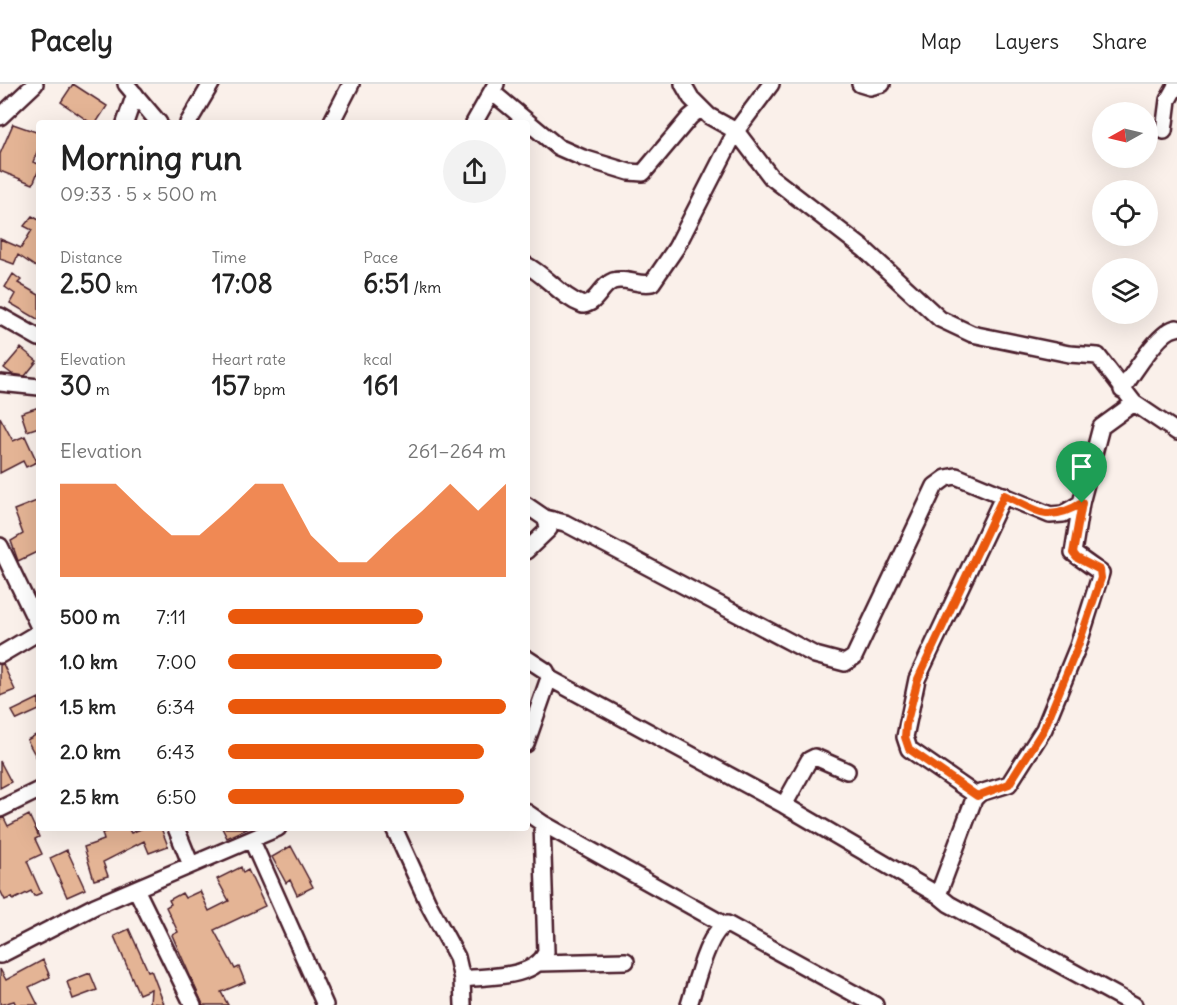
<!DOCTYPE html>
<html lang="en">
<head>
<meta charset="utf-8">
<style>
  :root { --surface:#fff; --page:#f2f2f2; --text:#222; --muted:#767676; --line:#e0e0e0; --accent:#ea580c }
  body { margin:0; font-family:Delius,sans-serif; background:var(--page); color:var(--text); height:100vh; display:flex; flex-direction:column; font-size:22px; white-space:nowrap }
  * { box-sizing:border-box; margin:0 }
  p { font-size:20px; color:var(--muted) }
  .icon { flex:none; width:33px; height:33px; fill:none; stroke:currentColor; stroke-width:2; stroke-linecap:round; stroke-linejoin:round }
  .map { position:relative; flex:1; overflow:hidden }
  .details { position:absolute; left:36px; top:36px; width:494px; height:711px; display:flex; flex-direction:column; background:var(--surface); border-radius:6px; box-shadow:0 6px 24px #0002 }
  .details>* { flex:none }
  .needle { width:39px; rotate:262deg }
  .controls { position:absolute; left:1092px; top:18px; display:grid; gap:12px }
  .controls a { display:grid; place-items:center; width:66px; height:66px; border-radius:50%; background:var(--surface); box-shadow:0 6px 24px #0002; font-size:30px }
  .pin { position:absolute; display:grid; place-items:center; width:51px; height:51px; color:#fff; margin:-62px -26px; border-radius:50% 50% 50% 0; rotate:-45deg; box-shadow:0 0 6px #0007 }
  .pin .icon { rotate:45deg }
  .round { display:grid; place-items:center; flex:none; width:63px; height:63px; border-radius:32px; background:var(--page) }
  .overview { display:flex; align-items:center; justify-content:space-between; height:102px; padding:0 24px }
  h1 { font-size:33px; font-weight:800; line-height:45px }
  .figures { display:grid; grid-template-columns:repeat(3,1fr); gap:9px; height:102px; padding:6px 24px }
  .figures div { display:grid; align-content:center }
  .figures b { font-size:26px; font-weight:800 }
  .figures small { font-size:16px; font-weight:400 }
  .figures p { font-size:16px }
  .chart { height:168px; padding:12px 24px }
  .chart p { display:flex; justify-content:space-between }
  .chart svg { width:100%; height:108px; margin-top:6px; fill:var(--accent); opacity:.7 }
  ul { padding:0 24px; list-style:none; font-size:20px }
  li { display:grid; grid-template-columns:96px 72px 1fr; align-items:center; height:45px }
  li i { height:15px; border-radius:8px; background:var(--accent) }
  header { display:flex; align-items:center; gap:36px; box-sizing:border-box; height:84px; padding:0 30px; background:var(--surface); border-bottom:2px solid var(--line) }
  header strong { font-size:28px }
  nav { display:flex; gap:33px; margin-inline-start:auto; font-size:21px }
  .map>svg:first-child { display:block }
  .building { fill:#e4b495; stroke:#4a1f2b; stroke-width:1.5 }
  .lines { fill:none; stroke-linecap:round; stroke-linejoin:round }
  .minor-casing { stroke:#4a1f2b; stroke-width:20 }
  .minor { stroke:#fff; stroke-width:15 }
  .route-casing { stroke:#fff; stroke-width:12 }
  .route { stroke:#ea580c; stroke-width:8 }
</style>
</head>
<body>
<header>
<strong>Pacely</strong>
<nav><a>Map</a><a>Layers</a><a>Share</a></nav>
</header>
<div class="map">
<svg width="1177" height="921" viewBox="0 0 1177 921">
  <rect width="100%" height="100%" fill="#faf0ea"/>
  <filter id="ink" filterUnits="userSpaceOnUse"><feTurbulence type="fractalNoise" baseFrequency=".0167" numOctaves="2"/><feDisplacementMap in="SourceGraphic" scale="12" xChannelSelector="R" yChannelSelector="G"/><feConvolveMatrix kernelMatrix="1 2 1 2 8 2 1 2 1" color-interpolation-filters="sRGB"/></filter>
  <g filter="url(#ink)">
    <!-- building -->
    <path class="building" d="M73 0 107 22 96 39H91L61 18Z
      M13 40 39 49V63L33 78 39 80V85L33 100 0 87V70Z
      M32 132 39 136V185L18 171 14 180 0 175V155L21 164 32 146 24 142Z
      M13 190 21 196 18 199 39 211V236L10 219 15 210 5 203Z
      M21 264 37 277 25 292 12 290 4 284Z
      M39 323V343L27 347 21 329Z
      M0 333 13 357 25 352 37 378 26 383 23 377 0 389Z
      M39 416V467L18 477 11 457 23 450 14 426Z
      M3 580 15 606 0 612V581Z
      M39 614V626L17 636 12 627Z
      M39 649V678L27 656Z
      M0 677 11 698 0 704Z
      M29 731 39 753 35 755 42 770 27 777 41 809 34 812 31 807 13 816 12 813 5 816 0 806V735L4 734 8 742Z
      M107 744H128L131 749 143 744H161L168 762 149 769 144 757 103 778 108 792 94 796 84 763 104 756 102 749 108 747Z
      M222 744H249L227 754Z
      M291 762 313 803 297 811 290 796 286 799 272 773Z
      M67 766 85 805 67 813 50 774Z
      M241 783 243 789 248 786 265 822 214 846 235 885 239 883 245 898 221 908 228 921H203L172 851 178 848 166 823 171 820 169 816 182 809 185 814 200 807 209 827 229 817 217 795Z
      M129 845 148 887 151 886 164 920 150 919 151 905 139 910 114 852Z
      M43 876 50 893 29 903 38 921H16L14 917 0 921V885L6 896Z
      M90 889 97 906 73 915 67 898Z"/>
    <g class="lines">
      <defs>
        <path id="minor" d="M126 0 159 39
          M683 0 691 14 709 32 736 47 771 93 864 165 940 235 972 250 1069 270 1098 272 1134 319 1177 348
          M860 0 870 3 882 0
          M492 8 558 63 583 74 629 88 643 89 690 33 701 24
          M0 33 35 0
          M125 39 135 10
          M188 39 211 0
          M331 39 351 0
          M474 39 496 0
          M1164 47 1168 16 1177 0
          M526 181C547 192 561 213 583 221 598 219 600 202 613 197 626 193 638 202 652 199L676 164 736 47 771 0
          M0 232 39 254
          M0 299 39 303
          M1122 306C1132 291 1160 245 1177 244
          M1134 319 1101 343 1081 419 1073 469 1101 489 1078 562 1044 645 1009 700 980 709 974 715 938 811 949 820 1134 921
          M526 421 545 434 549 445 526 467
          M545 434 565 439 815 571 845 579 854 573 935 402 946 394 956 392 1050 431 1063 430 1081 419
          M0 462 39 543
          M0 571 39 548
          M526 574 546 587 549 594 526 660
          M549 594 784 721 938 811
          M977 712 909 665 905 653 917 595 1004 411
          M784 721 809 676 815 673 847 687
          M0 725 39 706
          M542 739 723 840
          M176 744 191 781
          M394 744 430 823 457 873 462 895 463 921
          M252 757 325 921
          M136 805 193 921
          M0 871 95 822 278 744
          M539 879 626 877
          M462 895C487 892 535 895 546 868L542 739 526 728
          M689 921C695 903 708 845 727 840L875 921"/>
      </defs>
      <!-- minor casing -->
      <use href="#minor" class="minor-casing"/>
      <!-- minor -->
      <use href="#minor" class="minor"/>
    </g>
  </g>
  <g class="lines" filter="url(#ink)">
    <defs>
      <path id="route" d="M1004 411C1038 426 1047 440 1082 419L1073 469 1077 474 1100 486 1101 494 1078 562 1044 645 1009 700 977 712 909 665 905 653 906 641 918 595Z"/>
    </defs>
    <!-- route casing -->
    <use href="#route" class="route-casing"/>
    <!-- route -->
    <use href="#route" class="route"/>
  </g>
</svg>
<div class="controls">
<a><svg class="needle" viewBox="-14 -14 28 28"><path d="M0-13l5 13h-10z" fill="#e53935"/><path d="M0 13l5-13h-10z" fill="#767676"/></svg></a>
<a><svg class="icon" aria-label="locate" viewBox="0 0 24 24"><circle cx="12" cy="12" r="6"/><path d="M12 2v4M12 18v4M2 12h4M18 12h4"/></svg></a>
<a><svg class="icon" aria-label="layers" viewBox="0 0 24 24"><path d="M12 4l9 5-9 5-9-5zM3 14l9 5 9-5"/></svg></a>
</div>
<div class="pin" style="left:1082px;top:419px;background:#1e9e55"><svg class="icon" aria-label="arrive" viewBox="0 0 24 24"><path d="M6 21V4h12l-3 4 3 4H6"/></svg></div>
<section class="details">
<div class="overview"><div><h1>Morning run</h1><p>09:33 · 5 × 500 m</p></div><a class="round"><svg class="icon" aria-label="share" viewBox="0 0 24 24"><path d="M12 15V3M7 8l5-5 5 5M5 13v7h14v-7"/></svg></a></div>
<div class="figures">
<div><p>Distance</p><b>2.50<small> km</small></b></div>
<div><p>Time</p><b>17:08</b></div>
<div><p>Pace</p><b>6:51<small> /km</small></b></div>
</div>
<div class="figures">
<div><p>Elevation</p><b>30<small> m</small></b></div>
<div><p>Heart rate</p><b>157<small> bpm</small></b></div>
<div><p>kcal</p><b>161</b></div>
</div>
<div class="chart"><p><span>Elevation</span>261–264 m</p>
<svg viewBox="0 0 160 44" preserveAspectRatio="none"><path d="M0 44V6L10 6L20 6L30 17L40 27L50 27L60 17L70 6L80 6L90 27L100 38L110 38L120 27L130 17L140 6L150 17L160 6V44z"/></svg>
</div>
<ul>
<li><b>500 m</b>7:11<i style="width:70%"></i></li>
<li><b>1.0 km</b>7:00<i style="width:77%"></i></li>
<li><b>1.5 km</b>6:34<i style="width:100%"></i></li>
<li><b>2.0 km</b>6:43<i style="width:92%"></i></li>
<li><b>2.5 km</b>6:50<i style="width:85%"></i></li>
</ul>
</section>
</div>
</body>
</html>
